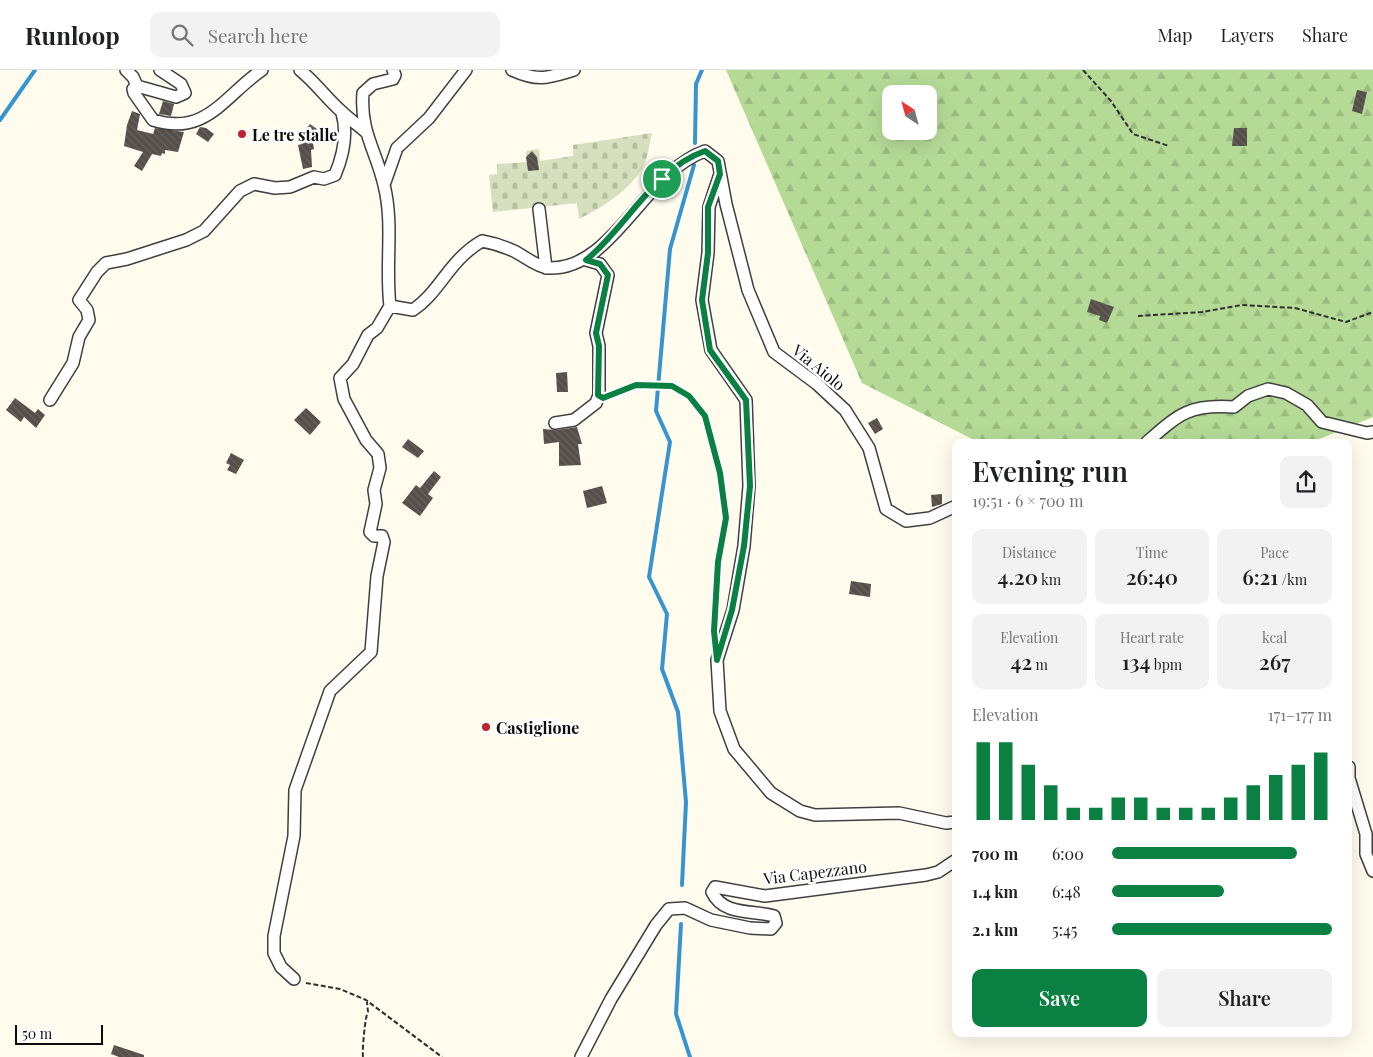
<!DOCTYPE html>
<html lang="en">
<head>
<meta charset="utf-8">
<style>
  :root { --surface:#fff; --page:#f2f2f2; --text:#202124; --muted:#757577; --line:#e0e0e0; --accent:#0b8043 }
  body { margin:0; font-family:"Playfair Display",serif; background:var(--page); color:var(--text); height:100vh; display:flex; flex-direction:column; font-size:19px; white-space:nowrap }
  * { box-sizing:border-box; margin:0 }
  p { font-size:16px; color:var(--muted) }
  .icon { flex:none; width:28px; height:28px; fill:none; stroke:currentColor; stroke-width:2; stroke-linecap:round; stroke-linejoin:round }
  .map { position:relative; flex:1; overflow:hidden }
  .drawer { position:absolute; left:952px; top:369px; width:400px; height:598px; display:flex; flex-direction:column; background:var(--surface); border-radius:10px; box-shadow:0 5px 20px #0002 }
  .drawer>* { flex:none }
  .needle { width:32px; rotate:324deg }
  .tools { position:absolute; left:882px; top:15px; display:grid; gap:10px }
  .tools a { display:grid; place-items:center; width:55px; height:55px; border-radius:10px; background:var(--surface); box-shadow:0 5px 20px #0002; font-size:25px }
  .scale { position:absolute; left:15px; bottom:12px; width:88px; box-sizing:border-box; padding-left:5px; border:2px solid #0d0d0d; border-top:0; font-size:14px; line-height:18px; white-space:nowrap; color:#0d0d0d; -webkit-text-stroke:4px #fff; paint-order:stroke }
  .pin { position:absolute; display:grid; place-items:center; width:42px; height:42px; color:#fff; margin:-21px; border:2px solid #fff; border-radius:50%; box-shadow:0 1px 5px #0007 }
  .round { display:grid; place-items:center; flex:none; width:52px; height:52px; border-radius:10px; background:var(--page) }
  .overview { display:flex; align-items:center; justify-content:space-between; height:85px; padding:0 20px }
  h1 { font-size:28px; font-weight:600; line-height:38px }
  .figures { display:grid; grid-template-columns:repeat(3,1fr); gap:8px; height:85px; padding:5px 20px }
  .figures div { display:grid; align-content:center; border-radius:10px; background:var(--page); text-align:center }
  .figures b { font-size:21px; font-weight:600 }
  .figures small { font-size:14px; font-weight:400 }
  .figures p { font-size:14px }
  .chart { height:140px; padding:10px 20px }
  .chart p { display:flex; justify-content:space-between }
  .chart svg { width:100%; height:90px; margin-top:5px; stroke:var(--accent); stroke-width:6 }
  .primary-button { display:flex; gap:10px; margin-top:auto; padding:10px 20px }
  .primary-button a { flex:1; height:58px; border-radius:10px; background:var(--accent); color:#fff; font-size:20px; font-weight:600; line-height:58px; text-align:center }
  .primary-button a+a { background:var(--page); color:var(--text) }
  ul { padding:0 20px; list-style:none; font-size:16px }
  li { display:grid; grid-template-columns:80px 60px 1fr; align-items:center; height:38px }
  li i { height:12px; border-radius:6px; background:var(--accent) }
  header { display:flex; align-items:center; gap:30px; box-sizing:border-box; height:70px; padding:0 25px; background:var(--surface); border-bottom:1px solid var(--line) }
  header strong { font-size:24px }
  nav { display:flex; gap:28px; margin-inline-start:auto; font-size:18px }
  .search { width:350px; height:45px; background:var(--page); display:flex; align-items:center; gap:12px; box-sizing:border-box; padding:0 18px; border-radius:10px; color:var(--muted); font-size:19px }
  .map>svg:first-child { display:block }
  .forest { fill:url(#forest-firs); fill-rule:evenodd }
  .cemetery { fill:url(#cemetery-stones) }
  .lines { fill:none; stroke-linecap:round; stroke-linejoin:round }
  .stream { stroke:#3894ce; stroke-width:4 }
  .building { fill:url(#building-back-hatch) }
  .minor-casing { stroke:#404040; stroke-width:14 }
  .path { stroke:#2f2f2f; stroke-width:2; stroke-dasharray:5 2.5; stroke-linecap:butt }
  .minor { stroke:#fff; stroke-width:11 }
  .route-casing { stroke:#fff; stroke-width:10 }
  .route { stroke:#0b8043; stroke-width:6 }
  .poi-dot { fill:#bd242e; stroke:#fff; stroke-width:2 }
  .labels { text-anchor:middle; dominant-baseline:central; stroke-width:5; stroke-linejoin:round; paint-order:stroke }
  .poi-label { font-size:16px; font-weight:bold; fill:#0d0d0d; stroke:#fff; text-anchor:start }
  .street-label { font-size:16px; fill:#0d0d0d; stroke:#fff }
</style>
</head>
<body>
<header>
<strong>Runloop</strong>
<div class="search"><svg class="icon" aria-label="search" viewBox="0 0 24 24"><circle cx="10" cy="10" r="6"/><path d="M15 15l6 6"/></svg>Search here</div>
<nav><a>Map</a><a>Layers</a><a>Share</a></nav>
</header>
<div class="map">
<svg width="1373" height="987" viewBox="0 0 1373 987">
  <defs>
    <pattern id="forest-firs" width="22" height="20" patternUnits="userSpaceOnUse" patternTransform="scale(1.25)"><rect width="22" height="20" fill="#b5da96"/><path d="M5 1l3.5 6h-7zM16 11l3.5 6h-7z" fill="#9aba80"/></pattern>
    <pattern id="cemetery-stones" width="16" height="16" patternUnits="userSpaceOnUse" patternTransform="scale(1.25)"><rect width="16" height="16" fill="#d6e0be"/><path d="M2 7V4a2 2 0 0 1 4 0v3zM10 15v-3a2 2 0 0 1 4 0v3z" fill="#b6bfa2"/></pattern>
    <pattern id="building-back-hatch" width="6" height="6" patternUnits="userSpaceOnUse" patternTransform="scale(1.25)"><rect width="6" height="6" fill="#554e49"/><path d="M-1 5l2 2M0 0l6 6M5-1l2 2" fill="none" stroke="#68635f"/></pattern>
  </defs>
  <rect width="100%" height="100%" fill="#fffbed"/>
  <!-- forest -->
  <path class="forest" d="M726 0H1373V347L1312 372H978L862 313ZM891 24H929V61H891Z"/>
  <!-- cemetery -->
  <path class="cemetery" d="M652 63C649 74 648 88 643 97 629 121 603 137 579 149L577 133 493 142 489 105 497 104V94L528 92 526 81 539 79 540 91 573 86V75Z"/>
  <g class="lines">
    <!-- stream -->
    <path class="stream" d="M0 50 35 0
      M695 73 696 14 702 0
      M682 815 686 732 678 642 662 599 667 544 649 507 670 372 656 341 670 179 694 95
      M681 854 676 944 690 987"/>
  </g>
  <!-- building -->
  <path class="building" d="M1357 20 1367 22 1362 44 1352 41Z
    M163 31 174 34 171 46 159 44Z
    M132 41 140 44 137 60 153 64 155 58 184 62 178 82 165 80V84L162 83 161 86 152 84 142 101 134 96 143 82 124 76 127 55Z
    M310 54 317 59 314 65 315 72 313 73 314 79 311 80 312 97 303 99 298 75 302 74 300 67Z
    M200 57 206 58 214 64 208 72 196 64Z
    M1234 58H1247V76H1232Z
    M532 81 537 87 539 100 528 101 526 87Z
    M1091 229 1114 237 1107 253 1099 250 1100 246 1087 242Z
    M567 302 568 322H557L556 303Z
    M15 328 35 343 38 339 45 345 36 358 24 347 21 352 6 340Z
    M306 338 321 352 310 365 294 350Z
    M877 348 883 359 875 364 868 353Z
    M577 357 582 374H578L581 395 559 396V372L544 374 543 359 556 360Z
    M408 369 424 381 418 388 402 377Z
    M231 383 244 390 236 404 227 400 230 395 226 393Z
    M434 401 441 407 428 424 433 428 420 446 402 433 416 415 420 418Z
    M602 416 607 433 587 438 583 421Z
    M942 424V434L932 437 931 425Z
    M851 511 871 514 870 527 849 524Z
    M114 975 144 985V987H119L111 984Z"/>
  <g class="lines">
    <defs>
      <path id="minor" d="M126 0 133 7 137 16
        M160 0 181 14 185 23 176 27 137 16 133 19 134 23 153 50C206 67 225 25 262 0
        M300 0C316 13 327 29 342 42 349 49 358 55 366 62
        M393 0 395 5 393 9 373 14 363 23C360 62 376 80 384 115 394 154 385 196 390 236L413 240C440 222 449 190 482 171 493 173 503 176 514 181 524 186 537 197 548 198 613 201 643 103 705 81L718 91 726 134 748 220 774 282 817 314 845 340 869 378 886 439 906 451 930 448 956 436
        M512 0C539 12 547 8 574 0
        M720 104 709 137 708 183 702 230 711 280 746 330 749 416 744 476 733 540 717 590 720 641 734 679 771 723 800 741 815 745 899 743 946 753 956 752
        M384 115 397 78 429 48 466 0
        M539 139 546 198
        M50 330 73 293 79 267 89 250 87 240 79 230 97 202 106 193 127 189 186 170 204 161 240 121 254 114 275 118 290 117 314 107 324 109 335 105C343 86 348 64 342 43
        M555 353 574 350 596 333 599 325V276L596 263 608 205 600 194 586 190
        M1147 372C1179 344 1189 334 1234 337L1248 326 1268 319 1286 323 1307 335 1322 352 1367 363 1373 362
        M1349 697V708L1366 764V784L1373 801
        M294 909 281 897 274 883V866L294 766 295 720 330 621 371 582 377 506 384 472 382 466H374L370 462 376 434 374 420 380 398 378 384 366 370 344 329 340 308 353 294 368 265 377 258 390 236
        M581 987 611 929 656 855 669 839 685 838 711 850 750 858 771 859 776 853 774 846C754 840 723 846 712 822L715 817 765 826 926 805 938 802 956 790"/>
    </defs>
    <!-- minor casing -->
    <use href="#minor" class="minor-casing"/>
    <!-- path -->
    <path class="path" d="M1083 0 1111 31 1133 64 1169 76
      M1138 246 1202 242 1242 235 1295 238 1346 252 1373 242
      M611 325 636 315 672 316 689 326 705 346 720 403 725 448 718 492 714 561
      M306 913 340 919 366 930 442 987
      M363 987C362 981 365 946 368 942L367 932"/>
    <!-- minor -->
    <use href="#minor" class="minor"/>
  </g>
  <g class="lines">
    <defs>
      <path id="route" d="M705 81 718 91 720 104 708 137V183L702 230 710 280 746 330 750 416 744 476 732 540 717 590 714 561 718 492 726 448 720 403 705 346 689 326 672 316 636 315 603 328 598 325 599 276 596 263 608 205 600 194 586 190C627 157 653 99 705 81Z"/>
    </defs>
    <!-- route casing -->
    <use href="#route" class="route-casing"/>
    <!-- route -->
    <use href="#route" class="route"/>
  </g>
  <!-- markers -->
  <g class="poi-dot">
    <circle cx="242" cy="64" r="5"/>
    <circle cx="486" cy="657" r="5"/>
  </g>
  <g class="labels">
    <!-- poi labels -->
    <g class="poi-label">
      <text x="252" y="64">Le tre stalle</text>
      <text x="496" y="657">Castiglione</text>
    </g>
    <!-- street labels -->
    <g class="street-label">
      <text transform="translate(819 297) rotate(39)">Via Aiolo</text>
      <text transform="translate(815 802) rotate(-7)">Via Capezzano</text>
    </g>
  </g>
</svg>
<div class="tools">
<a><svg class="needle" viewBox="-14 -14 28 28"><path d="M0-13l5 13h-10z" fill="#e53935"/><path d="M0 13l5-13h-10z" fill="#757577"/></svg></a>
</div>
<div class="scale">50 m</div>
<div class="pin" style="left:662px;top:109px;background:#1e9e55"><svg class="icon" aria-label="arrive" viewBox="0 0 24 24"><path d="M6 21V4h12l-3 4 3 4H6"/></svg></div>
<section class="drawer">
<div class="overview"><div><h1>Evening run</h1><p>19:51 · 6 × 700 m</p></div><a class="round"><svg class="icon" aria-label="share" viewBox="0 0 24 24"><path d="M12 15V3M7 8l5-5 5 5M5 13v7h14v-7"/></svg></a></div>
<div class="figures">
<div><p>Distance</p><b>4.20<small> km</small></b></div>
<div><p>Time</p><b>26:40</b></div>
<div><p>Pace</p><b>6:21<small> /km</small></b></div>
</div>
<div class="figures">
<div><p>Elevation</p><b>42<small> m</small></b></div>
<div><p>Heart rate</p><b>134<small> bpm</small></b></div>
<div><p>kcal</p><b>267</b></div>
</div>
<div class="chart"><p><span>Elevation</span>171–177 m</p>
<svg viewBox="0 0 160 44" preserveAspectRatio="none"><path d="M5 44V6M15 44V6M25 44V17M35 44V27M45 44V38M55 44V38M65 44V33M75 44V33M85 44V38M95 44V38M105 44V38M115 44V33M125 44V27M135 44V22M145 44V17M155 44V11"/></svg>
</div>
<ul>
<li><b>700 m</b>6:00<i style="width:84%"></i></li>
<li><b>1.4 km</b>6:48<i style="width:51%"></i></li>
<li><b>2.1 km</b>5:45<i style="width:100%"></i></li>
</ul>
<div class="primary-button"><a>Save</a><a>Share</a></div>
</section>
</div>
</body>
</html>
